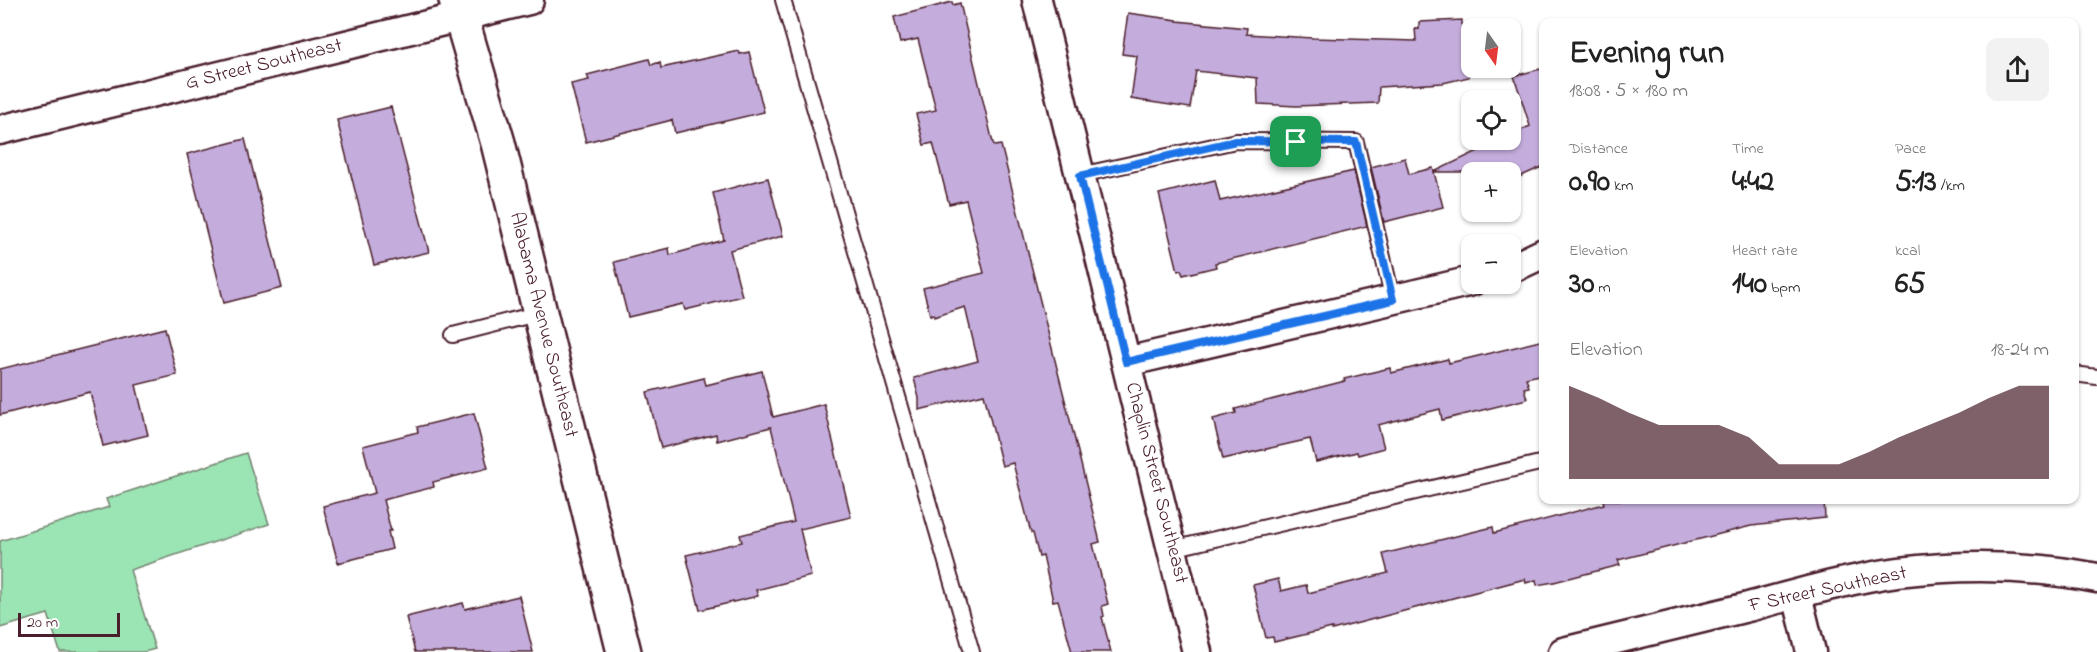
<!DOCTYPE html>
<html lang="en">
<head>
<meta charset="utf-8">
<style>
  :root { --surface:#fff; --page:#f2f2f2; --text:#222; --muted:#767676; --accent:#4a1f2b }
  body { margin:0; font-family:"Indie Flower",sans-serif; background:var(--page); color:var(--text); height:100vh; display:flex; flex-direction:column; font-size:22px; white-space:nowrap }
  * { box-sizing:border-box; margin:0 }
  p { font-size:20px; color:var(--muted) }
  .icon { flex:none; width:33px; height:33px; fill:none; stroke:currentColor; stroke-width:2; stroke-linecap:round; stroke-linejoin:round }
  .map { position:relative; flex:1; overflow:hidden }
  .drawer { position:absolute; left:1539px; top:18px; width:540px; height:486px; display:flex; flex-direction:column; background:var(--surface); border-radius:12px; box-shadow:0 2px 4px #0004 }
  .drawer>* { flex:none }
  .needle { width:39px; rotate:166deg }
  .buttons { position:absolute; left:1461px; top:18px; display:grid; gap:12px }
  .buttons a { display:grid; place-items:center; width:60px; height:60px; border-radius:12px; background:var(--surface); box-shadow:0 2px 4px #0004; font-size:30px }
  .scale { position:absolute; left:18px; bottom:15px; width:102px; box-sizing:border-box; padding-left:6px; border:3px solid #4a1f2b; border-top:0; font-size:16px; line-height:21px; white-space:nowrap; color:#4a1f2b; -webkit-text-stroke:4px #fff; paint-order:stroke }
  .pin { position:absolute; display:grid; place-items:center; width:51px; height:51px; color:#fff; margin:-26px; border-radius:12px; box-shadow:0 3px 9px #0006 }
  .round { display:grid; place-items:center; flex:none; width:63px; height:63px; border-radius:12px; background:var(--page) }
  .overview { display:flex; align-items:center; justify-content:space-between; height:102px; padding:0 30px }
  h1 { font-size:33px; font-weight:700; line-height:45px }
  .figures { display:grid; grid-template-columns:repeat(3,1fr); gap:9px; height:102px; padding:6px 30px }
  .figures div { display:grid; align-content:center }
  .figures b { font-size:30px; font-weight:700 }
  .figures small { font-size:16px; font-weight:400 }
  .figures p { font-size:16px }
  .chart { height:168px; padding:12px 30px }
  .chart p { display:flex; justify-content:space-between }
  .chart svg { width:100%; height:108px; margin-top:6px; fill:var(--accent); opacity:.7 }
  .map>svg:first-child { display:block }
  .green { fill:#9be4b3; stroke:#72826f; stroke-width:1.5 }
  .building { fill:#c4addc; stroke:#4a1f2b; stroke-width:1.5 }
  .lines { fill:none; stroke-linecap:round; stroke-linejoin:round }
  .service-casing { stroke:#4a1f2b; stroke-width:18 }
  .minor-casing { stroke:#4a1f2b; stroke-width:33 }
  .tertiary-casing { stroke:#4a1f2b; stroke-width:38 }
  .service { stroke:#fff; stroke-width:14 }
  .minor { stroke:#fff; stroke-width:28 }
  .tertiary { stroke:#fff; stroke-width:33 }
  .route-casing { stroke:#fff; stroke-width:12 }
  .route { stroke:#1a73e8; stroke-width:8 }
  .labels { text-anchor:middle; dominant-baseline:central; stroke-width:6; stroke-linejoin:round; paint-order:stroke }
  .street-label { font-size:20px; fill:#4a1f2b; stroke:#fff }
</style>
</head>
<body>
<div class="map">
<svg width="2097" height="652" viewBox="0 0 2097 652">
  <rect width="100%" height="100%" fill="#fff"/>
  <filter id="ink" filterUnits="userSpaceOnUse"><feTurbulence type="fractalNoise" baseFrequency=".0167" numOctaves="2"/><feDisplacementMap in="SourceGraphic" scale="12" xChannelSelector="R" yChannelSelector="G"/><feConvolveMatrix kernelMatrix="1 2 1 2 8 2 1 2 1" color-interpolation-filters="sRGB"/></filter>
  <g filter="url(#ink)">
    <!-- green -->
    <path class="green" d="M246 453 269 524 130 570 155 649 144 652H60L48 614 0 628V541L109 507 106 499Z"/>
    <!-- building -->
    <path class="building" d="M952 2 953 5 960 3 993 143 995 146 1001 145 1080 460 1100 542 1093 544 1108 604 1102 606 1104 616 1102 617 1111 652H1072L1058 600 1053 601 1043 556 1039 557 1033 533H1031L1013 463 1002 466 984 394 919 410V398L914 378 978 361 965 307 934 317V314L930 315 923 288 984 273 966 200 949 204 933 143 924 145 916 114 936 110 918 39 900 43 894 17Z
      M1128 13 1177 20V21L1247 28 1246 34 1313 38 1416 41 1415 28 1419 29V22L1462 20V25H1466L1469 77 1443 83 1379 87 1378 103 1296 106 1258 104 1257 78 1196 71 1190 108 1131 99 1137 56 1122 54Z
      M739 51 740 54 749 52 764 112 675 133 672 120 586 142 571 84 589 80 587 75 649 59 651 65 660 62 661 68Z
      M1544 68V166L1510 181V172H1434L1443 207 1384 222 1371 167 1405 158 1409 174 1433 168 1434 172 1501 140H1510V135L1530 126 1514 76Z
      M391 107 429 252 374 265 337 120Z
      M245 139 282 288 224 303 187 154Z
      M1354 171 1367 226 1215 263 1216 267 1183 275 1181 270 1178 271 1159 194 1215 180 1220 201Z
      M768 178 783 236 730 250 742 296 685 310 683 304 628 317 614 262 669 248 670 255 724 240 713 193Z
      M165 328 177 375 136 385 148 435 103 446 90 392 0 415V369Z
      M1544 340V374L1526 378 1529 387 1524 388 1527 399 1442 420 1440 409 1378 425 1384 448 1358 455 1357 452 1316 462 1310 439 1223 459 1213 419 1236 413 1235 409 1345 381 1344 379 1390 368 1391 373 1448 359 1449 363Z
      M762 371 773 417 824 404 851 517 800 529 811 576 756 590 758 596 700 610 686 555 742 542 740 535 794 522 771 427 717 441 716 434 661 448 647 392 704 378 706 385Z
      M474 413 488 468 433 482 434 487 383 500 391 531H388L392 549 338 563 323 506 375 493 363 446 418 432 417 427Z
      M1603 500H1824L1825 518 1751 526 1618 560 1620 565 1554 582 1537 585 1536 580 1526 583 1525 579 1332 630V628L1274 642 1273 637 1266 638 1253 585 1278 579 1281 591 1306 585 1308 593 1388 573 1383 554 1493 527 1494 533 1604 504Z
      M519 596 533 652H415L406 617 463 603 465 609Z"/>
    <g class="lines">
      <defs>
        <path id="service" d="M783 0 972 652
          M1080 175 1236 141 1356 142 1393 300
          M453 335 540 313
          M2074 374 2097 377
          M1172 549 1544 462"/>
        <path id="minor" d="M1037 0 1197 652
          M0 130 529 0
          M1510 269 1544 253
          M1126 362 1472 281
          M1797 595 1811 652
          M1563 652C1624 637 1686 622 1748 607 1797 594 1848 579 1898 572 1965 564 2031 565 2097 578"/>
        <path id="tertiary" d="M456 0 498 143 624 652"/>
      </defs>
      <!-- service casing -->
      <use href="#service" class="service-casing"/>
      <!-- minor casing -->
      <use href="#minor" class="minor-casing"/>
      <!-- tertiary casing -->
      <use href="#tertiary" class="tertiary-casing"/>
      <!-- service -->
      <use href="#service" class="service"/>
      <!-- minor -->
      <use href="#minor" class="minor"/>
      <!-- tertiary -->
      <use href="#tertiary" class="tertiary"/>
    </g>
  </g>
  <g class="lines" filter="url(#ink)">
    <defs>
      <path id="route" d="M1236 141 1356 142 1393 300 1126 362 1080 176Z"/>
    </defs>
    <!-- route casing -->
    <use href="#route" class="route-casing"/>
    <!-- route -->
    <use href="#route" class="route"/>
  </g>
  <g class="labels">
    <!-- street labels -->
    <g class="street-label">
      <text transform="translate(264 65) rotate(-14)">G Street Southeast</text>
      <text transform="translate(543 325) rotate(76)">Alabama Avenue Southeast</text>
      <text transform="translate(1156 483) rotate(76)">Chaplin Street Southeast</text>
      <text transform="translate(1828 590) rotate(-12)">F Street Southeast</text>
    </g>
  </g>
</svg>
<div class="buttons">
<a><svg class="needle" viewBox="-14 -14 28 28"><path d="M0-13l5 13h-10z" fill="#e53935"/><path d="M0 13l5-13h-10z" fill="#767676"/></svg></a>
<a><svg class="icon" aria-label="locate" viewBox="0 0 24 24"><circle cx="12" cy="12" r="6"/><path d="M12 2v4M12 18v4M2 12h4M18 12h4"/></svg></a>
<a>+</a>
<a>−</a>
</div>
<div class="scale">20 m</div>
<div class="pin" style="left:1296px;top:142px;background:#1e9e55"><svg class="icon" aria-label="arrive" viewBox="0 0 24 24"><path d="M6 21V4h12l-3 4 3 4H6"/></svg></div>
<section class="drawer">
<div class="overview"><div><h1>Evening run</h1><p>18:08 · 5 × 180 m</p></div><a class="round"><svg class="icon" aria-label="share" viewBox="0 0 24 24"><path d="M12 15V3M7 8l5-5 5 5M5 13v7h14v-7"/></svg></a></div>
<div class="figures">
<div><p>Distance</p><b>0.90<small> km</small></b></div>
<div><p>Time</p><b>4:42</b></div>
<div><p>Pace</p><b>5:13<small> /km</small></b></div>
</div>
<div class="figures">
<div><p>Elevation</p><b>30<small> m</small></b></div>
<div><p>Heart rate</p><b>140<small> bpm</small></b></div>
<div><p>kcal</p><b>65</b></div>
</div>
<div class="chart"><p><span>Elevation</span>18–24 m</p>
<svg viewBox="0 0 160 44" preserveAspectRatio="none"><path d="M0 44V6L10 11L20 17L30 22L40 22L50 22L60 27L70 38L80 38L90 38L100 33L110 27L120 22L130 17L140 11L150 6L160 6V44z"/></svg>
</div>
</section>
</div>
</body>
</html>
